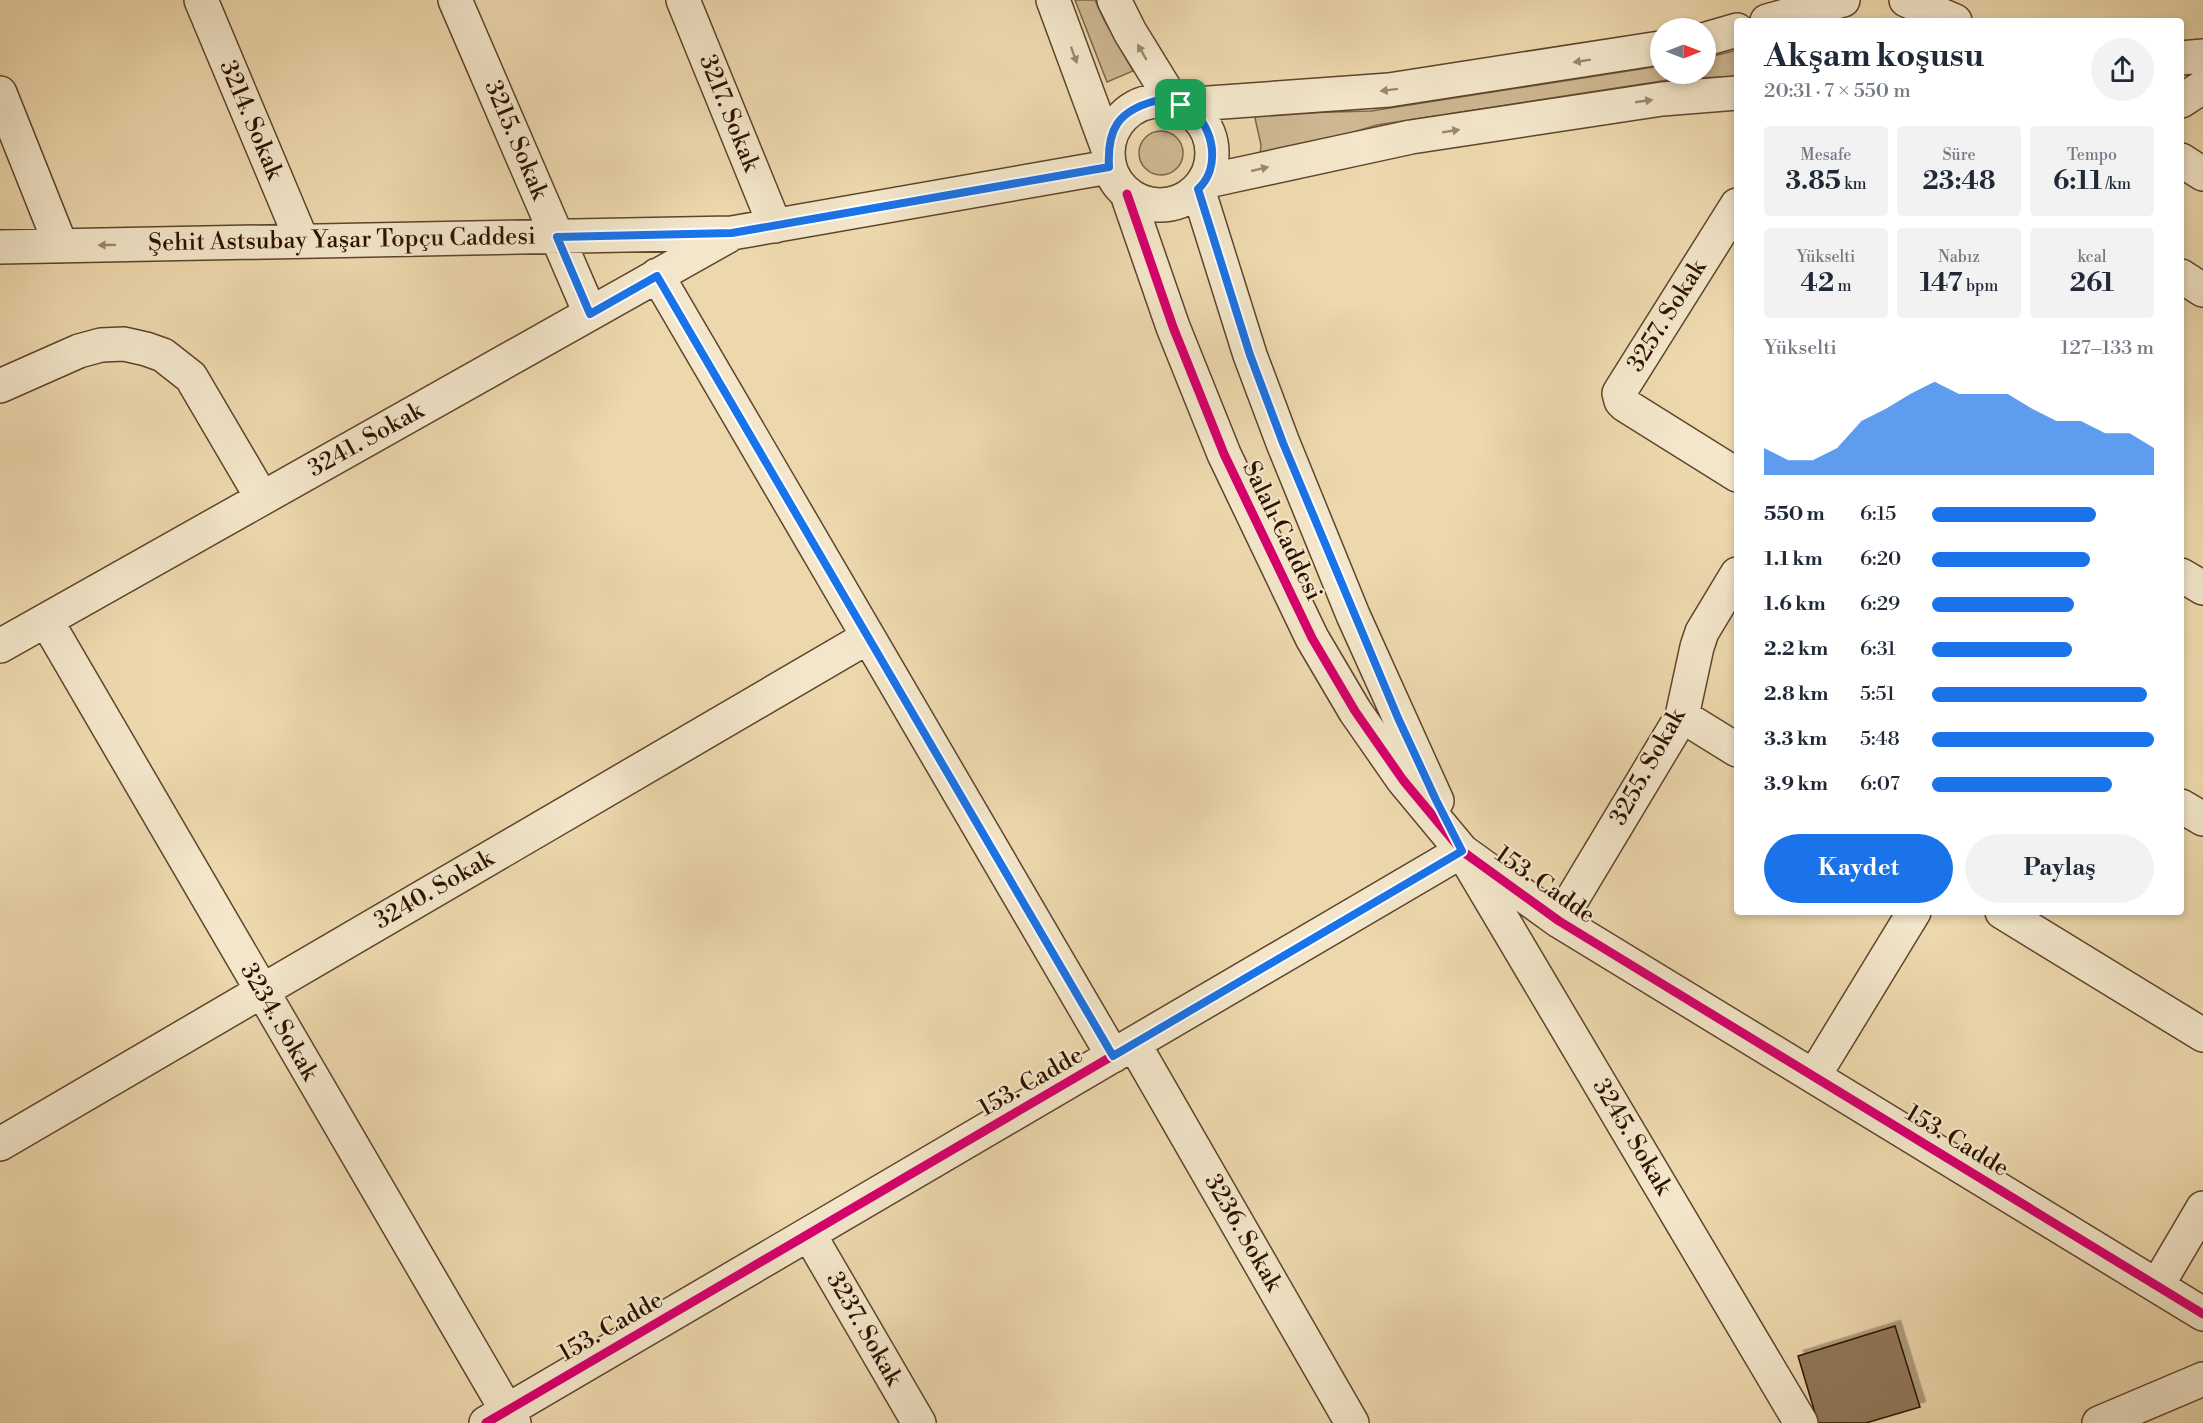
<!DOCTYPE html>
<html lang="tr">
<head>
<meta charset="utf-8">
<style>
  :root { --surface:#fff; --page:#f2f2f3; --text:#1f2937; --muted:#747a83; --accent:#1a73e8 }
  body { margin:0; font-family:"Libre Bodoni",serif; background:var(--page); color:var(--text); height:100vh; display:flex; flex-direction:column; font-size:22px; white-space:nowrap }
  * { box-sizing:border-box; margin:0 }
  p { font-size:20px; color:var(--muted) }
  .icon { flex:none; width:33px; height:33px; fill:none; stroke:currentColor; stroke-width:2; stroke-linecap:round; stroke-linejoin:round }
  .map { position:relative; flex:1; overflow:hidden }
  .panel { position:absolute; left:1734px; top:18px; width:450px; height:897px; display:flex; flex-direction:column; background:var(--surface); border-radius:6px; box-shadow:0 3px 9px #0003 }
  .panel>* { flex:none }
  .needle { width:39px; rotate:90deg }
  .fabs { position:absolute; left:1650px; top:18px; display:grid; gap:12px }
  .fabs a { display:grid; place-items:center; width:66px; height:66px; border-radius:50%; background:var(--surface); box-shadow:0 3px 9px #0003; font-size:30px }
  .pin { position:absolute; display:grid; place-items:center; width:51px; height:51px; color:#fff; margin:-26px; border-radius:12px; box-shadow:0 3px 9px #0006 }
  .round { display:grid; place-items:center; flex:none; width:63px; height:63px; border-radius:32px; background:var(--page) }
  .head { display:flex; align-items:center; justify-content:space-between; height:102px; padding:0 30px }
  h1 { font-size:33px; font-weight:700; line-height:45px }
  .figures { display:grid; grid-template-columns:repeat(3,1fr); gap:9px; height:102px; padding:6px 30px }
  .figures div { display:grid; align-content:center; border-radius:6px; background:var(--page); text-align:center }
  .figures b { font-size:26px; font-weight:700 }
  .figures small { font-size:16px; font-weight:400 }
  .figures p { font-size:16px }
  .chart { height:168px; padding:12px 30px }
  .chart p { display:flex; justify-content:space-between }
  .chart svg { width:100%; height:108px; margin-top:6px; fill:var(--accent); opacity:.7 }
  .button { display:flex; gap:12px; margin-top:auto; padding:12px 30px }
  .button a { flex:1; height:69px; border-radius:36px; background:var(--accent); color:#fff; font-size:24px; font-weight:700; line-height:69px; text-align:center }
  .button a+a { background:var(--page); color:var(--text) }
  ul { padding:0 30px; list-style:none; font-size:20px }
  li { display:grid; grid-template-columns:96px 72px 1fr; align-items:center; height:45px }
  li i { height:15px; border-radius:8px; background:var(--accent) }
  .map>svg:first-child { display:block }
  .green { fill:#cdb790; stroke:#7e6548; stroke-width:1.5 }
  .building { fill:#92795a; stroke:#2f1300; stroke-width:1.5; filter:url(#shadow) }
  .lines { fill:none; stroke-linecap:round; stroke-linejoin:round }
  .minor-casing { stroke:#5e442b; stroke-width:36 }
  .minor { stroke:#f3e6ca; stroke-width:33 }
  .cycleway-casing { stroke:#f3e6ca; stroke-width:13 }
  .cycleway { stroke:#d6006c; stroke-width:9 }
  .oneway { fill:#9b876f }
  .route-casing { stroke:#fff; stroke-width:12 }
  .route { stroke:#1a73e8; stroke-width:8 }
  .labels { text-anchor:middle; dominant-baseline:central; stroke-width:4.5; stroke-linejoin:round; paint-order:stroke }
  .street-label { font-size:24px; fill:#2f1300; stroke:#f3e6ca }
</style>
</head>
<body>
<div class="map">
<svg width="2203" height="1423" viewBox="0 0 2203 1423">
  <defs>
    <filter id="shadow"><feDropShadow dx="5.5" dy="-5.5" stdDeviation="0" flood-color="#0004"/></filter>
  </defs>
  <rect width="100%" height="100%" fill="#edd8ad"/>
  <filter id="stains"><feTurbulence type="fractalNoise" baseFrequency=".00333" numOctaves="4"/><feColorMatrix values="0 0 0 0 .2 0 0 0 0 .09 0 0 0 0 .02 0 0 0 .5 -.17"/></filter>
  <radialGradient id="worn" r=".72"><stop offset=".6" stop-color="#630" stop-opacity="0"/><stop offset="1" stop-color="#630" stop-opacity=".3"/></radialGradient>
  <!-- green -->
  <path class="green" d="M1075 0H1095L1104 20 1133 71 1107 82Z
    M1737 50V77L1681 78 1377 125 1264 159 1260 156 1261 145 1255 118 1257 114 1371 111 1660 66V74H1706V58Z
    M1139 153a22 22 0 1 1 44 0a22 22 0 1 1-44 0Z"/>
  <!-- building -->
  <path class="building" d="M1895 1326 1920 1407 1866 1423H1818L1798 1356Z"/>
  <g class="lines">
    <defs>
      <path id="minor" d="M201 0 302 241
        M455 0 590 313
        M683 0 775 226
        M1053 0 1108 149
        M1114 0 1130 32 1173 102
        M1906 0 1955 21
        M1767 21 1843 0
        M1706 39 1737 30
        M2181 58 2203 56
        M0 93 61 246
        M1108 153a52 52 0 1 1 104 0a52 52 0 1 1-104 0Z
        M2181 101 2203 87
        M1181 105 1389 90 1660 48
        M2181 160 2203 174
        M1203 182 1411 137 1662 99 1737 93
        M1198 189 1250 355 1283 443 1353 615 1437 801
        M1127 194 1173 327 1224 454 1312 638 1355 711 1403 780 1462 851 1559 921 2203 1314
        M1737 205 1619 393 1621 401 1625 405 1737 475
        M0 247 732 233 1109 167
        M657 275 1113 1056
        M2181 276 2203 290
        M0 386 79 351 101 345 124 344 146 349 163 355 191 377 262 498
        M2181 575 2203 588
        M46 620 514 1423
        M0 646 728 236
        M1682 716 1737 750
        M2181 806 2203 819
        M1469 863 1801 1423
        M2002 912 2203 1035
        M1559 921 1682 716 1697 647 1702 632 1737 574
        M1134 1044 1352 1423
        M1814 1076 1914 912
        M0 1144 868 637
        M809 1234 919 1423
        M2157 1286 2203 1208
        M486 1423 1462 851
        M2099 1423 2203 1379"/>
    </defs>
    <!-- minor casing -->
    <use href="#minor" class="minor-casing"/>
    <!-- minor -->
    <use href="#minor" class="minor"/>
    <defs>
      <path id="cycleway" d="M1127 194 1173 327 1224 454 1312 638 1355 711 1403 780 1462 851 1559 921 2203 1314
        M486 1423 1462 851"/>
    </defs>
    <!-- cycleway casing -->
    <use href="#cycleway" class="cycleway-casing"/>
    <!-- cycleway -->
    <use href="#cycleway" class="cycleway"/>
  </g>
  <!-- one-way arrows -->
  <defs><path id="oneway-solid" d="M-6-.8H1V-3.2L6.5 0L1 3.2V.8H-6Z" transform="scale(1.5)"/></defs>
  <g class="oneway">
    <use href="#oneway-solid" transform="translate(1142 52) rotate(-120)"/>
    <use href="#oneway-solid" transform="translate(1074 55) rotate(70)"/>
    <use href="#oneway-solid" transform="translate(1582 61) rotate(171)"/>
    <use href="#oneway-solid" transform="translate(1389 90) rotate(173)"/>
    <use href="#oneway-solid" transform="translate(1644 101) rotate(-8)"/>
    <use href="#oneway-solid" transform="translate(1451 131) rotate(-9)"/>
    <use href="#oneway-solid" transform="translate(1260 169) rotate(-13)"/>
    <use href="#oneway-solid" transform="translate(107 245) rotate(179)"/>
  </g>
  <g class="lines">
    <defs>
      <path id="route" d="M1155 101C1167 101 1180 102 1191 110 1214 127 1221 168 1198 189L1250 355 1283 443 1398 718 1436 800 1462 851 1113 1056 657 276 590 314 557 237 732 233 1109 167C1107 129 1118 111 1155 101Z"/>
    </defs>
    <!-- route casing -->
    <use href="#route" class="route-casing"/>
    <!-- route -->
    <use href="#route" class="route"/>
  </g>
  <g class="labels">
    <!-- street labels -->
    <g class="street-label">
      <text transform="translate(729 113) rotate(68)">3217. Sokak</text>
      <text transform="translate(251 120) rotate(67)">3214. Sokak</text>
      <text transform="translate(516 140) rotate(67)">3215. Sokak</text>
      <text transform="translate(342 240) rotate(-1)">Şehit Astsubay Yaşar Topçu Caddesi</text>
      <text transform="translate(1667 316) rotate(-58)">3257. Sokak</text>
      <text transform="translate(366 440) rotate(-29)">3241. Sokak</text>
      <text transform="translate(1282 531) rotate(64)">Salalı Caddesi</text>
      <text transform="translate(1648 767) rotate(-61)">3255. Sokak</text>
      <text transform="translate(1545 885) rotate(35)">153. Cadde</text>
      <text transform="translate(434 890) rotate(-30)">3240. Sokak</text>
      <text transform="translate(279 1022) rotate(60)">3234. Sokak</text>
      <text transform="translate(1031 1082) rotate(-30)">153. Cadde</text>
      <text transform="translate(1632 1137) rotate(59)">3245. Sokak</text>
      <text transform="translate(1957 1141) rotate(31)">153. Cadde</text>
      <text transform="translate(1243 1233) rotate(60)">3236. Sokak</text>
      <text transform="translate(611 1327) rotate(-30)">153. Cadde</text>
      <text transform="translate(864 1329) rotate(60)">3237. Sokak</text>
    </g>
  </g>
  <rect width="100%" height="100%" filter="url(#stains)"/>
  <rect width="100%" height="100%" fill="url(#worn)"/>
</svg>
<div class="fabs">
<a><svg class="needle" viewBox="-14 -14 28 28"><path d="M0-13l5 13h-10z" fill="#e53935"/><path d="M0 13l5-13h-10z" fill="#747a83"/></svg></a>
</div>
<div class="pin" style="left:1181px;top:105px;background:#1e9e55"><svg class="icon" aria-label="arrive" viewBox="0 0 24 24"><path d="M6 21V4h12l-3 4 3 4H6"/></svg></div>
<section class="panel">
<div class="head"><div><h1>Akşam koşusu</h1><p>20:31 · 7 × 550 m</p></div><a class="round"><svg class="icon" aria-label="share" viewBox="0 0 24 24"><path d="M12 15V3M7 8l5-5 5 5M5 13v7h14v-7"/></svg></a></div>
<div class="figures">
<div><p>Mesafe</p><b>3.85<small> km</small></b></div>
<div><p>Süre</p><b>23:48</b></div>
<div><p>Tempo</p><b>6:11<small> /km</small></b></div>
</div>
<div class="figures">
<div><p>Yükselti</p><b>42<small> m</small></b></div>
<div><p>Nabız</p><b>147<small> bpm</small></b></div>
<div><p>kcal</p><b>261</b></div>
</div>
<div class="chart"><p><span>Yükselti</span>127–133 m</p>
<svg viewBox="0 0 160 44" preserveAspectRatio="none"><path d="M0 44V33L10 38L20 38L30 33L40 22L50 17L60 11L70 6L80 11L90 11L100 11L110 17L120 22L130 22L140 27L150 27L160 33V44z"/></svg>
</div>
<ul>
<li><b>550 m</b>6:15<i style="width:74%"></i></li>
<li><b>1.1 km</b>6:20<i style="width:71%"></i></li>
<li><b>1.6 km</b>6:29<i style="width:64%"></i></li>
<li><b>2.2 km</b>6:31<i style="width:63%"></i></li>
<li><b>2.8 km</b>5:51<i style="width:97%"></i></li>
<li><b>3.3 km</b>5:48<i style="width:100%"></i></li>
<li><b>3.9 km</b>6:07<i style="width:81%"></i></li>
</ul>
<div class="button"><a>Kaydet</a><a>Paylaş</a></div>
</section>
</div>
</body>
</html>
